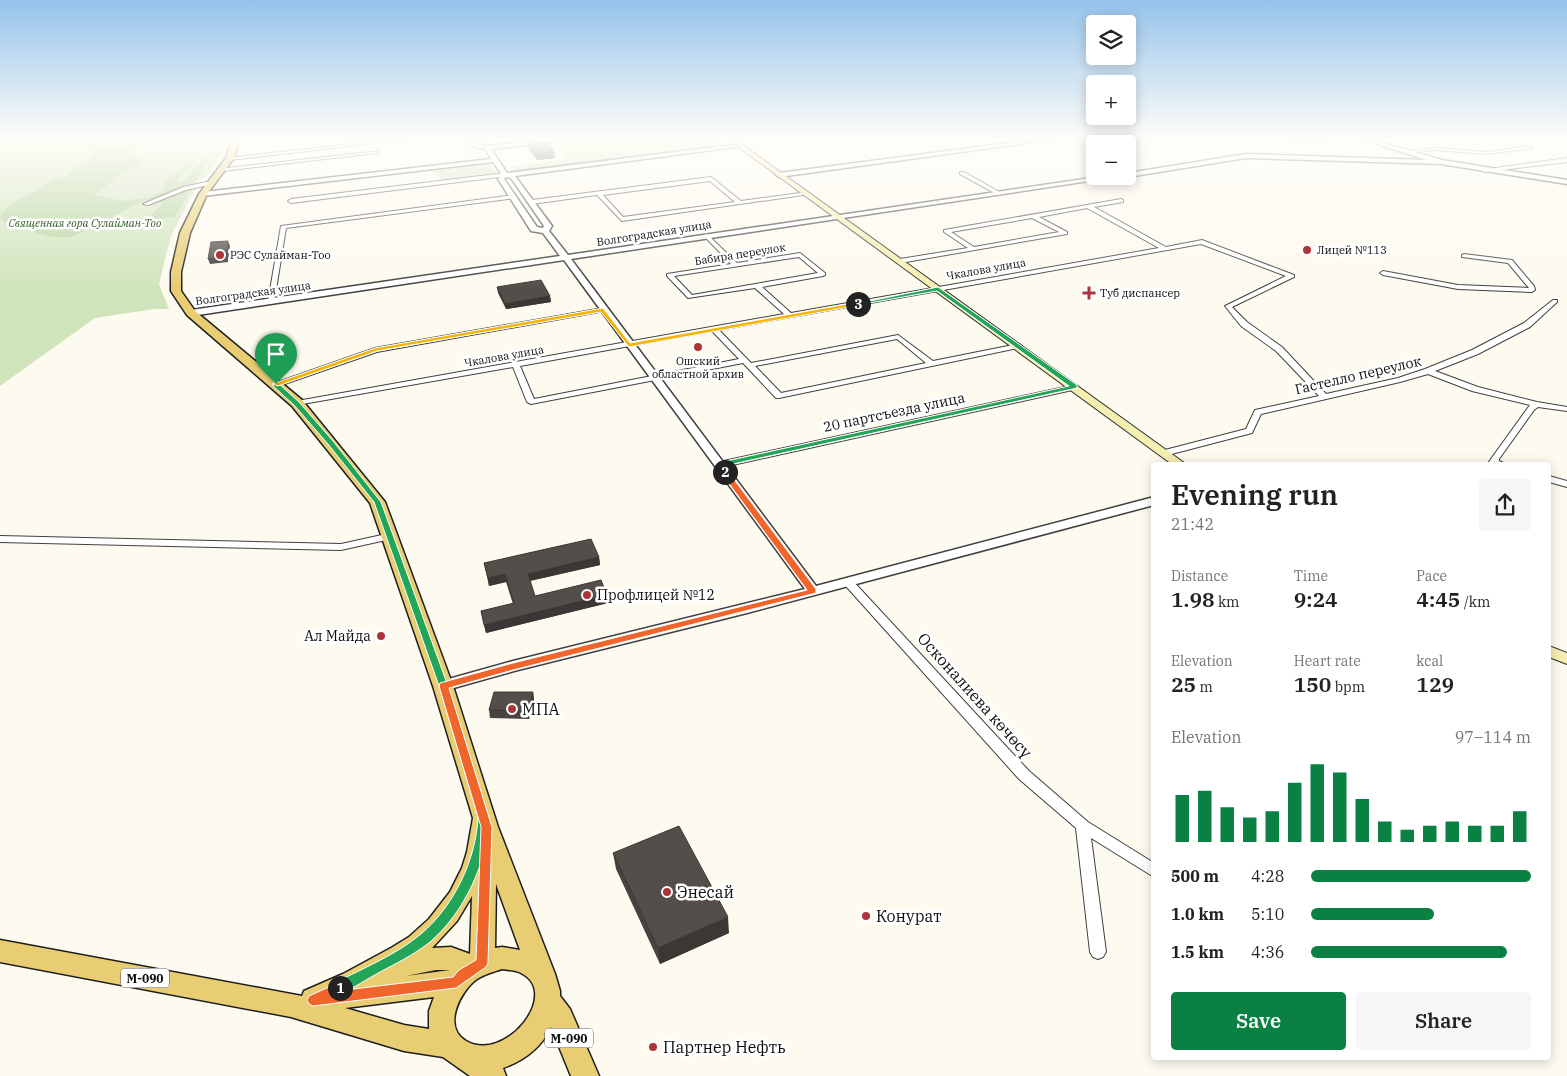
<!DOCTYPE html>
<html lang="en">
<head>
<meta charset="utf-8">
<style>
  :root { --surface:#fff; --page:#f6f6f6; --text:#222; --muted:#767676; --accent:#0b8043 }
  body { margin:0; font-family:"IBM Plex Serif",serif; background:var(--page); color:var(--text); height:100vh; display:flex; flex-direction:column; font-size:19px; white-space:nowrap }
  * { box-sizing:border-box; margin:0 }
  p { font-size:16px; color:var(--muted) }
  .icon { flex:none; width:28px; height:28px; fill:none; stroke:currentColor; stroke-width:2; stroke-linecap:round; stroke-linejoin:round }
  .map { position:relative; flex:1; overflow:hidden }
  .side { position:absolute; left:1151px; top:462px; width:400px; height:598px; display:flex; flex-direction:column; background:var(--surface); border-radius:5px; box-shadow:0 2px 12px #0003 }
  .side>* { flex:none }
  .controls { position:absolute; left:1086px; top:15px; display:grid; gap:10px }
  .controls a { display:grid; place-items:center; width:50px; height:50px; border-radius:5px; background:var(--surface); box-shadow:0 2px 12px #0003; font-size:25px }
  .pin { position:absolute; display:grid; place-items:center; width:42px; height:42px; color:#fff; margin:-51px -21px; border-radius:50% 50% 50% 0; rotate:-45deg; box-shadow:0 0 5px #0007 }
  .pin .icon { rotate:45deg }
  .km { position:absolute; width:25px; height:25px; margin:-12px; border-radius:50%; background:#222; color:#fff; font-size:14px; line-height:25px; text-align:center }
  .round { display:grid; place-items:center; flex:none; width:52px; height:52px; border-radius:5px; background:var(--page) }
  .head { display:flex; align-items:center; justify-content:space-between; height:85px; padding:0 20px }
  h1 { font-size:28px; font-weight:600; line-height:38px }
  .metrics { display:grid; grid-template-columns:repeat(3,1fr); gap:8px; height:85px; padding:5px 20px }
  .metrics div { display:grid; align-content:center }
  .metrics b { font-size:21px; font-weight:600 }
  .metrics small { font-size:14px; font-weight:400 }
  .metrics p { font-size:14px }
  .chart { height:140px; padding:10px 20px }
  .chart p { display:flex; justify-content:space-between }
  .chart svg { width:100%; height:90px; margin-top:5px; stroke:var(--accent); stroke-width:6 }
  .button { display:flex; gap:10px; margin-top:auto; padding:10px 20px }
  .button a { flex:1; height:58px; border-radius:5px; background:var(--accent); color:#fff; font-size:20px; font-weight:600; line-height:58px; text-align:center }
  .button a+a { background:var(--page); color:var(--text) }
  ul { padding:0 20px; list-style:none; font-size:16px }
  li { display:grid; grid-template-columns:80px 60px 1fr; align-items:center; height:38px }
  li i { height:12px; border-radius:6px; background:var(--accent) }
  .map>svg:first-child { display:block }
  .green { fill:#d0e4bc }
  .forest { fill:#b5d29d }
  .cemetery { fill:#d4ddc2 }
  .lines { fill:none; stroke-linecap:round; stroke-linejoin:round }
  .stream { stroke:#498ebd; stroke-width:2 }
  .minor-casing { stroke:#404040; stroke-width:2 }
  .tertiary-casing { stroke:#404040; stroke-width:3 }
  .secondary-casing { stroke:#2f2f2f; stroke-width:2 }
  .primary-casing { stroke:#1e1e1e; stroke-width:3 }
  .minor { fill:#fff; fill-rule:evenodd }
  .tertiary { fill:#fff; fill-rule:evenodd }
  .secondary { fill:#f5eeb1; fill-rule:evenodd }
  .primary { fill:#e8cd73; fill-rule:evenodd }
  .wall { fill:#484340 }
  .shaded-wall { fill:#3b3734 }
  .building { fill:#544e4b; stroke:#3b3734 }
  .split-1 { fill:#22a559; stroke:#fff }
  .split-2 { fill:#f0652b; stroke:#fff }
  .split-3 { fill:#22a559; stroke:#fff }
  .split-4 { fill:#f5b400; stroke:#fff }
  .poi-dot { fill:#ac353a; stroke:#fff; stroke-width:2 }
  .labels { text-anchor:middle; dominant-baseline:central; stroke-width:5; stroke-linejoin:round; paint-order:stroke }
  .far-park-label { font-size:11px; font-style:italic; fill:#305d25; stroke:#fff }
  .far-street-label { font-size:11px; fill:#0d0d0d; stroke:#fff }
  .far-poi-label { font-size:11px; fill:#0d0d0d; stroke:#fff; text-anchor:start }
  .shield { fill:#fff; stroke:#565656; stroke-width:1 }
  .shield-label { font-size:12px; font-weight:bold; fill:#0d0d0d }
  .street-label { font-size:14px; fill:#0d0d0d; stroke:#fff }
  .poi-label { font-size:14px; fill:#0d0d0d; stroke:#fff; text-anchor:start }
  .near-street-label { font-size:16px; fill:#0d0d0d; stroke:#fff }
  .near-poi-label { font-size:16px; fill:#0d0d0d; stroke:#fff; text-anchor:start }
</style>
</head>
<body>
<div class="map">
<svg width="1567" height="1076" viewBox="0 0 1567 1076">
  <rect width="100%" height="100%" fill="#fdfaef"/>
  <!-- green -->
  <path class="green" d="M0 138H226L220 157 205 178 170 190 197 186 171 236 159 284 169 309H155L95 318 0 386Z
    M599 138H714L725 146 514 172 510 167 569 159 555 144 499 151 498 149Z
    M490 164 497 174 442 181 435 171Z"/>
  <!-- forest -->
  <path class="forest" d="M93 138H127L141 165 116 177 113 180 119 179 104 187 93 196 108 197 121 201 146 198 157 194 164 189V183C171 177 187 161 195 161L179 178 177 184C192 180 197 159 212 154L175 217 146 220 163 203 143 201 76 235C53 243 24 228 2 220L0 217 2 212 15 202 56 179 64 177 92 156V148L96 144Z"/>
  <!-- cemetery -->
  <path class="cemetery" d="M139 138H218L215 146 188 161 161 183 160 188 155 192 107 194 115 185 156 166 157 162C153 152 145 147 139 138Z"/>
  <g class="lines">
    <!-- stream -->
    <path class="stream" d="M479 138 484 144"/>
    <defs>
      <path id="minor" d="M405 138H418L230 160 227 158Z
        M1286 138 1306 141 1334 138 1306 143Z
        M1531 146 1533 148 1487 154 1434 150 1407 153 1405 152 1434 148 1487 152Z
        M379 151 377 153 222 171 219 169Z
        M1567 158V162L1484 172 1481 170Z
        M960 172H964L1003 194 998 195 960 174Z
        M505 173 507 174V176L291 203 288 201 291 199Z
        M711 177 741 201 807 192 810 194 622 221 597 195 532 204 529 202 532 200ZM710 181 735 202 623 217 603 195Z
        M211 181 214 183 213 184 186 190 148 205 143 204 183 187Z
        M514 195 517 197 516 198 286 228 274 302 271 304 268 302 281 226Z
        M1121 199 1123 200V202L1094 207 1166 247 1202 240 1294 275V277L1232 307 1247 322 1282 347 1326 394 1398 378 1425 369 1472 350 1524 323 1553 300H1557V302L1530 327 1478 354 1435 371 1478 387 1537 402 1567 407V411L1538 407 1534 410 1499 459V461L1508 465H1494L1489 462 1491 459 1530 405 1472 391 1428 374 1400 382 1261 414 1252 433 1164 456 1161 455 1160 453 1161 451 1246 429 1255 410 1319 396 1276 351 1241 326 1225 306 1286 276 1201 244 719 330 751 363 898 335 933 361 1018 344 1022 346 1018 348 779 398H776L743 363 531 404 527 402 513 367 297 405 293 403 297 401 784 314 755 288 688 298 667 276V274L731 264 705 237V235L707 234 737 263 800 253 825 273V275L823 276 762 287 791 313 1159 248 1087 208 1039 217 1067 232V234L900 263 897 261 900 259 968 248 944 232V230ZM1032 218 1059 232 974 247 951 232ZM799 257 818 273 692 295 674 276ZM712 331 739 359 534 399 520 366ZM897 339 926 363 781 393 755 366Z
        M1464 254 1512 260 1534 286 1535 290 1532 292 1458 289 1383 275 1380 273 1383 271 1458 285 1529 288 1508 263 1462 257V255Z
        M603 308 607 310 605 311 377 352 279 386H276L272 384 375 348Z
        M1074 385 1078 387 1077 389 719 468 714 465 719 462Z
        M1549 476 1567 481V487L1549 482Z
        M391 533 395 534 396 536 395 538 341 550 0 542V536L341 544Z
        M848 579 852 580 1029 771 1088 822 1154 863V877L1091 838 1106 952 1103 957 1098 959 1093 957 1090 952 1076 828 1019 779 844 584 843 582Z"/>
      <path id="tertiary" d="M467 138H473L477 144 487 146 562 138H579L491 149 507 173 740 144 743 146 515 176 552 226 549 231 568 255 1104 176H1122L571 259 816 586 1154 497V505L747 613 514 671 443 691 438 690 436 686 438 682 513 661 805 589 564 260 191 316 187 313 191 310 560 256 543 233 531 231 498 179 502 175 493 162 203 196 200 194 203 192 491 159 485 149 473 146ZM506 177 511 178 544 226 543 228 537 227 504 179Z
        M1047 138 1057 139 779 177 776 175 779 173Z
        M1358 138H1366L1442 160 1567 180V184L1441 164 1246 158 1128 177 1126 176H1128V173L1246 154 1427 160Z"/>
      <path id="secondary" d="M726 138H733L1187 465H1173Z
        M1549 646 1567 653V664L1549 657Z"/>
      <path id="primary" d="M232 138H240L234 158 207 194 190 233 181 272V291L195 311 302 400 385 502 453 686 498 827 555 974 560 991V996L570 1009 599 1076H571L551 1027C541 1048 525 1060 503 1068L506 1076H470L443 1057 404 1051 291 1017 0 962V940L302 996 304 991 343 974 391 948 409 937 429 919 450 892 462 868 467 852 473 818 433 686 370 503 292 406 187 315 171 291V272L180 233 199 194 226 158ZM496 884 520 950 502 947 495 948ZM472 896 470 954 451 947 432 948 457 921ZM502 969C508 970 516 970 521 973 562 993 505 1064 466 1041 442 1027 460 991 477 979 485 974 493 972 502 969ZM436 970H450L406 976ZM434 997 429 1011V1029L404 1025 345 1008Z"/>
    </defs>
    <!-- minor casing -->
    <use href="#minor" class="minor-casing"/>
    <!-- tertiary casing -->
    <use href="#tertiary" class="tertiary-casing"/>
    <!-- secondary casing -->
    <use href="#secondary" class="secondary-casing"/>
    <!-- primary casing -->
    <use href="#primary" class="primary-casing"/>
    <!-- minor -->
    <use href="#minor" class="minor"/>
    <!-- tertiary -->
    <use href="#tertiary" class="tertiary"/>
    <!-- secondary -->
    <use href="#secondary" class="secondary"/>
    <!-- primary -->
    <use href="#primary" class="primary"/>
  </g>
  <!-- wall -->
  <path class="wall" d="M528 144 555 158 537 160 529 150Z
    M497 287 550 296 551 302 506 309 498 293Z
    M599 557 600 565 530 581 535 596 608 603 486 633 481 611 513 604 506 582 489 586 484 563Z
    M533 692 534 700 529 719 490 718 489 710Z
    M613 853 729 933 660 964 616 869Z"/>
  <!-- shaded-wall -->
  <path class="shaded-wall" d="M554 151 555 158 537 160 536 153Z
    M228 241 230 246 228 262 210 264 208 259Z
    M550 296 551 302 506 309 505 304Z
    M599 557 600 565 529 581 528 574Z
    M505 574 506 582 489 586 488 578Z
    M607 595 608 603 486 633 484 625Z
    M533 692 534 700 529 719 528 711Z
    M728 917 729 933 660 964 658 948Z"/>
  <!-- building -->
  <path class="building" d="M547 142 554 151 536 153 528 144Z
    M228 241 226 256 208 259 211 242Z
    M541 280 550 296 505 304 497 287Z
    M591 539 599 557 528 574 535 596 601 580 607 595 484 625 481 611 514 603 505 574 488 578 484 563Z
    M494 692H533L528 711 489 710Z
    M679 826 728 917 658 948 613 853Z"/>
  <!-- sky -->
  <linearGradient id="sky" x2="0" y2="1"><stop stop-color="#95c3eb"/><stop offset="0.48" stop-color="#fefdf8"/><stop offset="1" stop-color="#fefdf8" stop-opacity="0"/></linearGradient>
  <rect width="1567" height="288" fill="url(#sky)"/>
  <!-- split-1 -->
  <path class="split-1" d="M273 383H278L299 402 333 441 381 502 448 686 489 817C488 862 464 913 430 942 415 954 397 963 380 972 367 979 354 988 340 994L335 992 333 988 335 983C363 968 396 955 421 934 454 906 476 860 478 817L439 686 374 502 328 444 294 405 273 386Z"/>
  <!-- split-2 -->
  <path class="split-2" d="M722 470H727L816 589V593L513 670 449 688 492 827 488 963 486 967 456 988 313 1006 309 1004 307 1000 309 996 340 982 344 983 345 990 453 977 459 970 476 960 481 827 439 686 440 683 513 663 807 590 722 474Z"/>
  <!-- split-3 -->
  <path class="split-3" d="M938 287 1077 385V388L724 466 728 472 722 474 716 465 717 463 1069 386 937 291 858 305 855 304Z"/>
  <!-- split-4 -->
  <path class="split-4" d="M858 302 860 305 629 347 601 312 377 351 278 386 272 384 375 348 603 308 630 343Z"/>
  <!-- markers -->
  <g class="poi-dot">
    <circle cx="1307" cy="250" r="5"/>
    <circle cx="220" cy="255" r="5"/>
    <path d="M1086.5 285.5h5v5h5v5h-5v5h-5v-5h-5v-5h5z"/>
    <circle cx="698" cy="347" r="5"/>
    <circle cx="587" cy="595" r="5"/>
    <circle cx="381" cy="636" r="5"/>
    <circle cx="512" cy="709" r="5"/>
    <circle cx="667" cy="892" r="5"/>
    <circle cx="866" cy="916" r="5"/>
    <circle cx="653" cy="1047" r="5"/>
  </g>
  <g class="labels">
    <!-- far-park labels -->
    <g class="far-park-label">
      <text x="85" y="223">Священная гора Сулайман-Тоо</text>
    </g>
    <!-- far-street labels -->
    <g class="far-street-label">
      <text transform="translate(654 233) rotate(-9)">Волгоградская улица</text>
      <text transform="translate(740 254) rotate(-9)">Бабира переулок</text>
      <text transform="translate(986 269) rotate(-10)">Чкалова улица</text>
      <text transform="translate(253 293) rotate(-8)">Волгоградская улица</text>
      <text transform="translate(504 356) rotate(-10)">Чкалова улица</text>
    </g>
    <!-- far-poi labels -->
    <g class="far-poi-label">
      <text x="1317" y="250">Лицей №113</text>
      <text x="230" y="255">РЭС Сулайман-Тоо</text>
      <text x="1100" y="293">Туб диспансер</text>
      <text x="698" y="361" text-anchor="middle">Ошский<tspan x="698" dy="13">областной архив</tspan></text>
    </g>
    <!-- shield labels -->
    <g class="shield">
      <rect x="121" y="968.5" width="48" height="19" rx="4"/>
      <rect x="545" y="1028.5" width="48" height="19" rx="4"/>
    </g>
    <g class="shield-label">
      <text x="145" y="978">М-090</text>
      <text x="569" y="1038">М-090</text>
    </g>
    <!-- street labels -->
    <g class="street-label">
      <text transform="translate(1358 375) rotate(-13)">Гастелло переулок</text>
      <text transform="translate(894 412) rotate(-12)">20 партсъезда улица</text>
    </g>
    <!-- poi labels -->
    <g class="poi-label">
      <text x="597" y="595">Профлицей №12</text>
      <text x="371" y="636" text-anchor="end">Ал Майда</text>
    </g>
    <!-- near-street labels -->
    <g class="near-street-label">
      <text transform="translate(975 695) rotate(48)">Осконалиева көчөсү</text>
    </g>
    <!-- near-poi labels -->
    <g class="near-poi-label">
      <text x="522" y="709">МПА</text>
      <text x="677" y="892">Энесай</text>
      <text x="876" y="916">Конурат</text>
      <text x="663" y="1047">Партнер Нефть</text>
    </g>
  </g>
</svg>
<div class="controls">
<a><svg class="icon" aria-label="layers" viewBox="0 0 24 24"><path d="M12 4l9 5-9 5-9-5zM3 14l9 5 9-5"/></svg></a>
<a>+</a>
<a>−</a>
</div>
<div class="pin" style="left:276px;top:384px;background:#1e9e55"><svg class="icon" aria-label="arrive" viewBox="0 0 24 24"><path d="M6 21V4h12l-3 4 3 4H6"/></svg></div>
<b class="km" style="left:340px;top:988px">1</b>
<b class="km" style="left:725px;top:472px">2</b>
<b class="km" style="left:858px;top:304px">3</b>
<section class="side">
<div class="head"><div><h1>Evening run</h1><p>21:42</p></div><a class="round"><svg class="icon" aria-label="share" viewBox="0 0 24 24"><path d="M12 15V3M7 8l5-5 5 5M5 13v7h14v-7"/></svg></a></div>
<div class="metrics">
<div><p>Distance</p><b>1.98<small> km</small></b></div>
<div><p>Time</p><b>9:24</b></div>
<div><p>Pace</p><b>4:45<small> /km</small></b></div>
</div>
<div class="metrics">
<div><p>Elevation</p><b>25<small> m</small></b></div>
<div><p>Heart rate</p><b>150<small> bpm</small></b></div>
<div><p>kcal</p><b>129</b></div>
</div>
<div class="chart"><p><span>Elevation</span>97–114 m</p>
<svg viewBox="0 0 160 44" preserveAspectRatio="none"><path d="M5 44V21M15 44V19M25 44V27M35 44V32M45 44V29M55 44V15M65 44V6M75 44V10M85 44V23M95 44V34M105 44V38M115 44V36M125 44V34M135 44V36M145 44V36M155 44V29"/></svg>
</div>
<ul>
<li><b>500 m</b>4:28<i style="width:100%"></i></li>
<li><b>1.0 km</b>5:10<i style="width:56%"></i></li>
<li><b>1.5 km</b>4:36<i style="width:89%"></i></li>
</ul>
<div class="button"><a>Save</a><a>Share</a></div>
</section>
</div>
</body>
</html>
